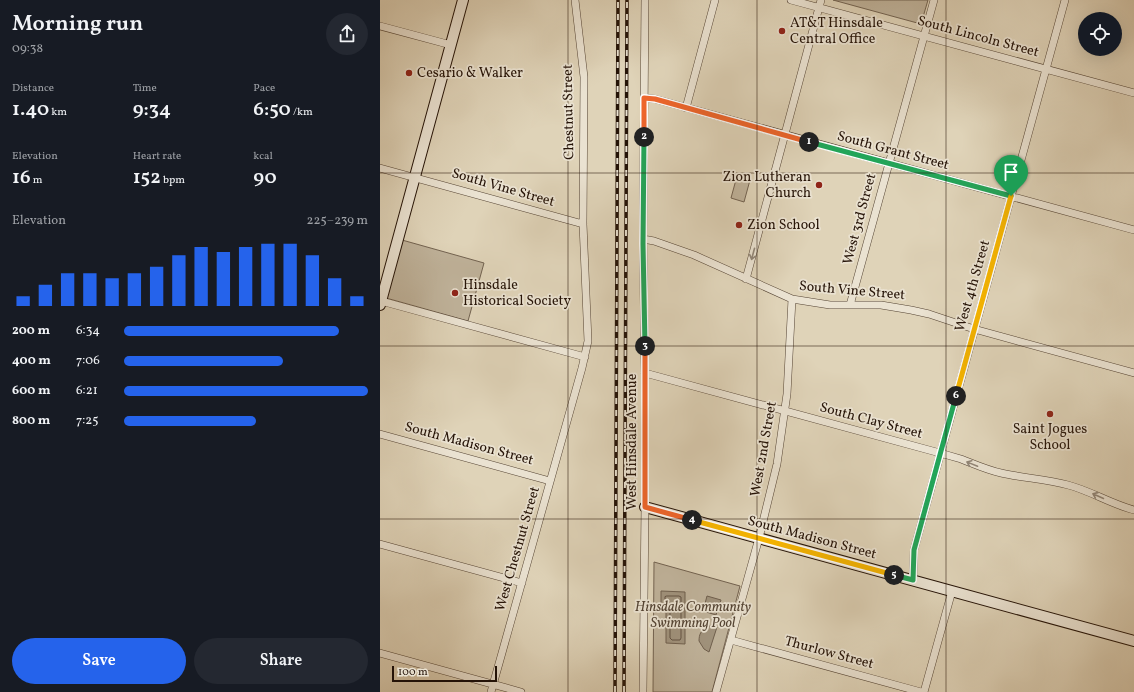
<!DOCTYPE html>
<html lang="en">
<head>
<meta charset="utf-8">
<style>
  :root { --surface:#171b24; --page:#242831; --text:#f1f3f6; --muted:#9ea1a6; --accent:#2563eb }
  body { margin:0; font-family:Vollkorn,serif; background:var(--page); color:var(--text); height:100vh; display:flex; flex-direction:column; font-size:15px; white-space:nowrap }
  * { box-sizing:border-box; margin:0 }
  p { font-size:13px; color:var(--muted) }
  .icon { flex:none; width:22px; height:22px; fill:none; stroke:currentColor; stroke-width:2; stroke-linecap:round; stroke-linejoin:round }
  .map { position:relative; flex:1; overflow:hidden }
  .panel { display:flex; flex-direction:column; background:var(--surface); width:380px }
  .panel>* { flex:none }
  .tools { position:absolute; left:698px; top:12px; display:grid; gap:8px }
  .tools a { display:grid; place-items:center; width:44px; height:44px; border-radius:50%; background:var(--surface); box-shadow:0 4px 16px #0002; font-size:20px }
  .scale { position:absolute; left:12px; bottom:10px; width:105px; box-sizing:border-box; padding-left:4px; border:2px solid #251307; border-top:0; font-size:11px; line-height:14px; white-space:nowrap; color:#251307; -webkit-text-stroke:3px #eae2d1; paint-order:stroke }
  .pin { position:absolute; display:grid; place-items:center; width:34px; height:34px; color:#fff; margin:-41px -17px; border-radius:50% 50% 50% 0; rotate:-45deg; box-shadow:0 0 4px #0007 }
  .pin .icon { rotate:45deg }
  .km { position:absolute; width:20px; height:20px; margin:-10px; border-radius:50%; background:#222; color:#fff; font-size:11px; line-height:20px; text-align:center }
  .round { display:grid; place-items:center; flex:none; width:42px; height:42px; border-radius:21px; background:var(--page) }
  .summary { display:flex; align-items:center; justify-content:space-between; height:68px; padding:0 12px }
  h1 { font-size:22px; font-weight:600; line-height:30px }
  .stats { display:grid; grid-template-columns:repeat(3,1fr); gap:6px; height:68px; padding:4px 12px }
  .stats div { display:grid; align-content:center }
  .stats b { font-size:20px; font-weight:600 }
  .stats small { font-size:11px; font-weight:400 }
  .stats p { font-size:11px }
  .chart { height:112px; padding:8px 12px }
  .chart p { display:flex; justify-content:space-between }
  .chart svg { width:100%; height:72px; margin-top:4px; stroke:var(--accent); stroke-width:6 }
  .cta { display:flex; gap:8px; margin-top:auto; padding:8px 12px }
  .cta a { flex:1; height:46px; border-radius:24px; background:var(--accent); color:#fff; font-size:16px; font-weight:600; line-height:46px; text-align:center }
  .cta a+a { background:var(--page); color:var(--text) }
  ul { padding:0 12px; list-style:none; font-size:13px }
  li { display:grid; grid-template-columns:64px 48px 1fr; align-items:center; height:30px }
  li i { height:10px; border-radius:5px; background:var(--accent) }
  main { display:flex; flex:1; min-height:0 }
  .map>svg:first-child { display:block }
  .green { fill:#bfb29a; stroke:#726250 }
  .water { fill:#a0927c; stroke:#6f5f4d }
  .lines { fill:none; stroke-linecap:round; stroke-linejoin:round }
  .shore { stroke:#625242; stroke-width:1 }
  .street-casing { stroke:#544333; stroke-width:8 }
  .secondary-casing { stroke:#251307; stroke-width:12 }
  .street { stroke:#eae2d1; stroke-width:7 }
  .secondary { stroke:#eae2d1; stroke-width:10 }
  .rail-casing { stroke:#251307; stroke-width:3.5 }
  .rail { stroke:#eae2d1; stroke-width:2; stroke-dasharray:6; stroke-linecap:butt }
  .oneway { stroke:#918576 }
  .split-1-casing { stroke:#fff; stroke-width:8 }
  .split-2-casing { stroke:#fff; stroke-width:8 }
  .split-3-casing { stroke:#fff; stroke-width:8 }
  .split-4-casing { stroke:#fff; stroke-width:8 }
  .split-5-casing { stroke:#fff; stroke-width:8 }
  .split-6-casing { stroke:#fff; stroke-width:8 }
  .split-7-casing { stroke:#fff; stroke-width:8 }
  .split-1 { stroke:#22a559; stroke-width:5 }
  .split-2 { stroke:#f0652b; stroke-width:5 }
  .split-3 { stroke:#22a559; stroke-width:5 }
  .split-4 { stroke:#f0652b; stroke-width:5 }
  .split-5 { stroke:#f5b400; stroke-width:5 }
  .split-6 { stroke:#22a559; stroke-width:5 }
  .split-7 { stroke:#f5b400; stroke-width:5 }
  .grid { fill:none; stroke:#251307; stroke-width:1; stroke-opacity:0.55 }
  .poi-dot { fill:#8f2418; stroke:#eae2d1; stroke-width:1.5 }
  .labels { text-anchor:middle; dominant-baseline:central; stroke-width:3.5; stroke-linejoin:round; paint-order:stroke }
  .poi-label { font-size:14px; fill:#251307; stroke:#eae2d1; text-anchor:start }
  .street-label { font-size:14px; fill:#251307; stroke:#eae2d1 }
  .park-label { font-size:14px; font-style:italic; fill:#534333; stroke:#eae2d1 }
</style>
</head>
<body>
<main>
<section class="panel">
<div class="summary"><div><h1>Morning run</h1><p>09:38</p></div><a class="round"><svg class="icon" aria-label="share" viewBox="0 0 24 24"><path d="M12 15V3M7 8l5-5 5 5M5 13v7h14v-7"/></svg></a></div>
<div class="stats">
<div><p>Distance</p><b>1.40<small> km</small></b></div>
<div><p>Time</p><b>9:34</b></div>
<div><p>Pace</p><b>6:50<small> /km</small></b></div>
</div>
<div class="stats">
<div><p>Elevation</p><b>16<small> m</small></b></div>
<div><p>Heart rate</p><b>152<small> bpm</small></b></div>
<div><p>kcal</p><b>90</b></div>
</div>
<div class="chart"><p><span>Elevation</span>225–239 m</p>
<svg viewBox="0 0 160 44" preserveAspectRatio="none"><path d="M5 44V38M15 44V31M25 44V24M35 44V24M45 44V27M55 44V24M65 44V20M75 44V13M85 44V8M95 44V11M105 44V8M115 44V6M125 44V6M135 44V13M145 44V27M155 44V38"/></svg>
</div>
<ul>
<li><b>200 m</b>6:34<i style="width:88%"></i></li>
<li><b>400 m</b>7:06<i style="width:65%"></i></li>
<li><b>600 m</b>6:21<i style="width:100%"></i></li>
<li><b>800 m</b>7:25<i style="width:54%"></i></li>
</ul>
<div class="cta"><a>Save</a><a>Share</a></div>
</section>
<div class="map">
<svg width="754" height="692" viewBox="0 0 754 692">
  <rect width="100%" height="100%" fill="#dfd3b8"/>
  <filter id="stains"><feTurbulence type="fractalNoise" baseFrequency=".005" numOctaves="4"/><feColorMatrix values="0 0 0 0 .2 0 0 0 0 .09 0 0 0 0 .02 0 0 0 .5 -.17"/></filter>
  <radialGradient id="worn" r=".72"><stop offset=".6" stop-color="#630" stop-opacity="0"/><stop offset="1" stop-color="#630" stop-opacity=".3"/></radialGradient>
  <!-- green -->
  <path class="green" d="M453 0H548L541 24Z
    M357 176 370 180 364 202 351 198Z
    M22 240 104 263 88 321 6 298Z
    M274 562 360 586 332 692H273Z"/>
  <!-- water -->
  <path class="water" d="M281 591 305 592V644L286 643V606L281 605Z
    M327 596 341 600 336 615 323 611Z
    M327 626H334L337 627 329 652 324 649 319 641C319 634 321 631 327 626Z"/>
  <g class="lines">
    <!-- shore -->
    <path class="shore" d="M287 596H299L301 597V638L300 640H292L290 638V606L285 601V597Z"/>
    <defs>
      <path id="street" d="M411 0 754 93
        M0 26 71 45
        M264 98 275 99 754 230
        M306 108 335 0
        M0 168 203 224
        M263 239 274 241 314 255 412 299 450 305H501L531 310 549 314 594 329 754 373
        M366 279 441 0
        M1 301 205 357
        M470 305 554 0
        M265 373 560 453C567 455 574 457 581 459 594 464 607 470 621 473 643 478 666 479 688 485 711 491 731 504 754 510
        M0 434 170 481
        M0 544 142 583
        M533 580 534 550 685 0
        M351 640 541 692
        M0 653 141 692
        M111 692 202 368 208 341 203 224 204 77 195 0
        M263 692 265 507V373L263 239 265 0
        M336 692 379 538 397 464 407 394 412 299
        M544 692 572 591"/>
      <path id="secondary" d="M0 305 83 0
        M265 507 754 641"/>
    </defs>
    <!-- street casing -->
    <use href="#street" class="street-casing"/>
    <!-- secondary casing -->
    <use href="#secondary" class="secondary-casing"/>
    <!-- street -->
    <use href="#street" class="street"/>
    <!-- secondary -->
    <use href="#secondary" class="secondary"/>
    <defs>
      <path id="rail" d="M235 692 238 0
        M244 692 247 0"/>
    </defs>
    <!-- rail casing -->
    <use href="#rail" class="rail-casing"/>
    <!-- rail -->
    <use href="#rail" class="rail"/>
  </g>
  <!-- one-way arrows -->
  <defs><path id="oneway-shaft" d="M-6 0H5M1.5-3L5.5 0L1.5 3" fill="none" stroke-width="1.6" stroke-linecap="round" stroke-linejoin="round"/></defs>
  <g class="oneway">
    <use href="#oneway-shaft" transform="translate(373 254) rotate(105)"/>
    <use href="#oneway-shaft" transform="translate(592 464) rotate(-158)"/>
    <use href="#oneway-shaft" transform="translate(718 496) rotate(-156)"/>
  </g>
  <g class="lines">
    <defs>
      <path id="split-1" d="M429 142 631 196"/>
      <path id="split-2" d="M264 137V98L275 99 429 142"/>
      <path id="split-3" d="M264 137 263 244 265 346"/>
      <path id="split-4" d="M265 346V507L312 520"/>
      <path id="split-5" d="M312 520 514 575"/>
      <path id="split-6" d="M514 575 533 580 534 550 576 396"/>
      <path id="split-7" d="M576 396 631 196"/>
    </defs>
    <!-- split-1 casing -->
    <use href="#split-1" class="split-1-casing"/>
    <!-- split-2 casing -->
    <use href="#split-2" class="split-2-casing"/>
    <!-- split-3 casing -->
    <use href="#split-3" class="split-3-casing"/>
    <!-- split-4 casing -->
    <use href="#split-4" class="split-4-casing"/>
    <!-- split-5 casing -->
    <use href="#split-5" class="split-5-casing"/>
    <!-- split-6 casing -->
    <use href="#split-6" class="split-6-casing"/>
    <!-- split-7 casing -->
    <use href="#split-7" class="split-7-casing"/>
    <!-- split-1 -->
    <use href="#split-1" class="split-1"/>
    <!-- split-2 -->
    <use href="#split-2" class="split-2"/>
    <!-- split-3 -->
    <use href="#split-3" class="split-3"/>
    <!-- split-4 -->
    <use href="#split-4" class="split-4"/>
    <!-- split-5 -->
    <use href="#split-5" class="split-5"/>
    <!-- split-6 -->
    <use href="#split-6" class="split-6"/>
    <!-- split-7 -->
    <use href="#split-7" class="split-7"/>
  </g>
  <!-- grid -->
  <path class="grid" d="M188 0V692M377 0V692M566 0V692M0 173H754M0 346H754M0 519H754"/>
  <!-- markers -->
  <g class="poi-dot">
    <circle cx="402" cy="31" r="4"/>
    <circle cx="29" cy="73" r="4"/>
    <circle cx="439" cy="185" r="4"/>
    <circle cx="359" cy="225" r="4"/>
    <circle cx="75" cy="293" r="4"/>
    <circle cx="670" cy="414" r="4"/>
  </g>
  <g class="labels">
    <!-- poi labels -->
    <g class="poi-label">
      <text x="410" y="23">AT&amp;T Hinsdale<tspan x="410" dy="16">Central Office</tspan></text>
      <text x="37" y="73">Cesario &amp; Walker</text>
      <text x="431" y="177" text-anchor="end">Zion Lutheran<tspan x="431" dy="16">Church</tspan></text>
      <text x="367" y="225">Zion School</text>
      <text x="83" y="285">Hinsdale<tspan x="83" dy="16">Historical Society</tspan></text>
      <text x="670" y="429" text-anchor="middle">Saint Jogues<tspan x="670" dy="16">School</tspan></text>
    </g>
    <!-- street labels -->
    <g class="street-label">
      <text transform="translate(598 37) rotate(15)">South Lincoln Street</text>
      <text transform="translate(189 112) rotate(-91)">Chestnut Street</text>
      <text transform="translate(513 151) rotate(15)">South Grant Street</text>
      <text transform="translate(123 188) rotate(16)">South Vine Street</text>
      <text transform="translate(480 219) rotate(-75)">West 3rd Street</text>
      <text transform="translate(593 286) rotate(-74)">West 4th Street</text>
      <text transform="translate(472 291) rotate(5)">South Vine Street</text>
      <text transform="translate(491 421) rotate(15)">South Clay Street</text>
      <text transform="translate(252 442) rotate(-90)">West Hinsdale Avenue</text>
      <text transform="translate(89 444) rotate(15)">South Madison Street</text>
      <text transform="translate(384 449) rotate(-80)">West 2nd Street</text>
      <text transform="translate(432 538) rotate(15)">South Madison Street</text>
      <text transform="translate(138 549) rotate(-74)">West Chestnut Street</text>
      <text transform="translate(449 653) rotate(15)">Thurlow Street</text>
    </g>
    <!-- park labels -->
    <g class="park-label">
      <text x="313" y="607">Hinsdale Community<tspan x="313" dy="16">Swimming Pool</tspan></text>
    </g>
  </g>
  <rect width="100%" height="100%" filter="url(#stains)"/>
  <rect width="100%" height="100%" fill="url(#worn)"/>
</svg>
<div class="tools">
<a><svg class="icon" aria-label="locate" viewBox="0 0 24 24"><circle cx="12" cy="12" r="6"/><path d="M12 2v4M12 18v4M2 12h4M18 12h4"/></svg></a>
</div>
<div class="scale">100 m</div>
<div class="pin" style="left:631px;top:196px;background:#1e9e55"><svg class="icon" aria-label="arrive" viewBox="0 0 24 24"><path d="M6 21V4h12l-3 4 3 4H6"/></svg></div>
<b class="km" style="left:429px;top:142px">1</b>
<b class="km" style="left:264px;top:137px">2</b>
<b class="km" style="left:265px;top:346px">3</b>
<b class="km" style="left:312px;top:520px">4</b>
<b class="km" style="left:514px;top:575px">5</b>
<b class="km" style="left:576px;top:396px">6</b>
</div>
</main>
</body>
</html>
